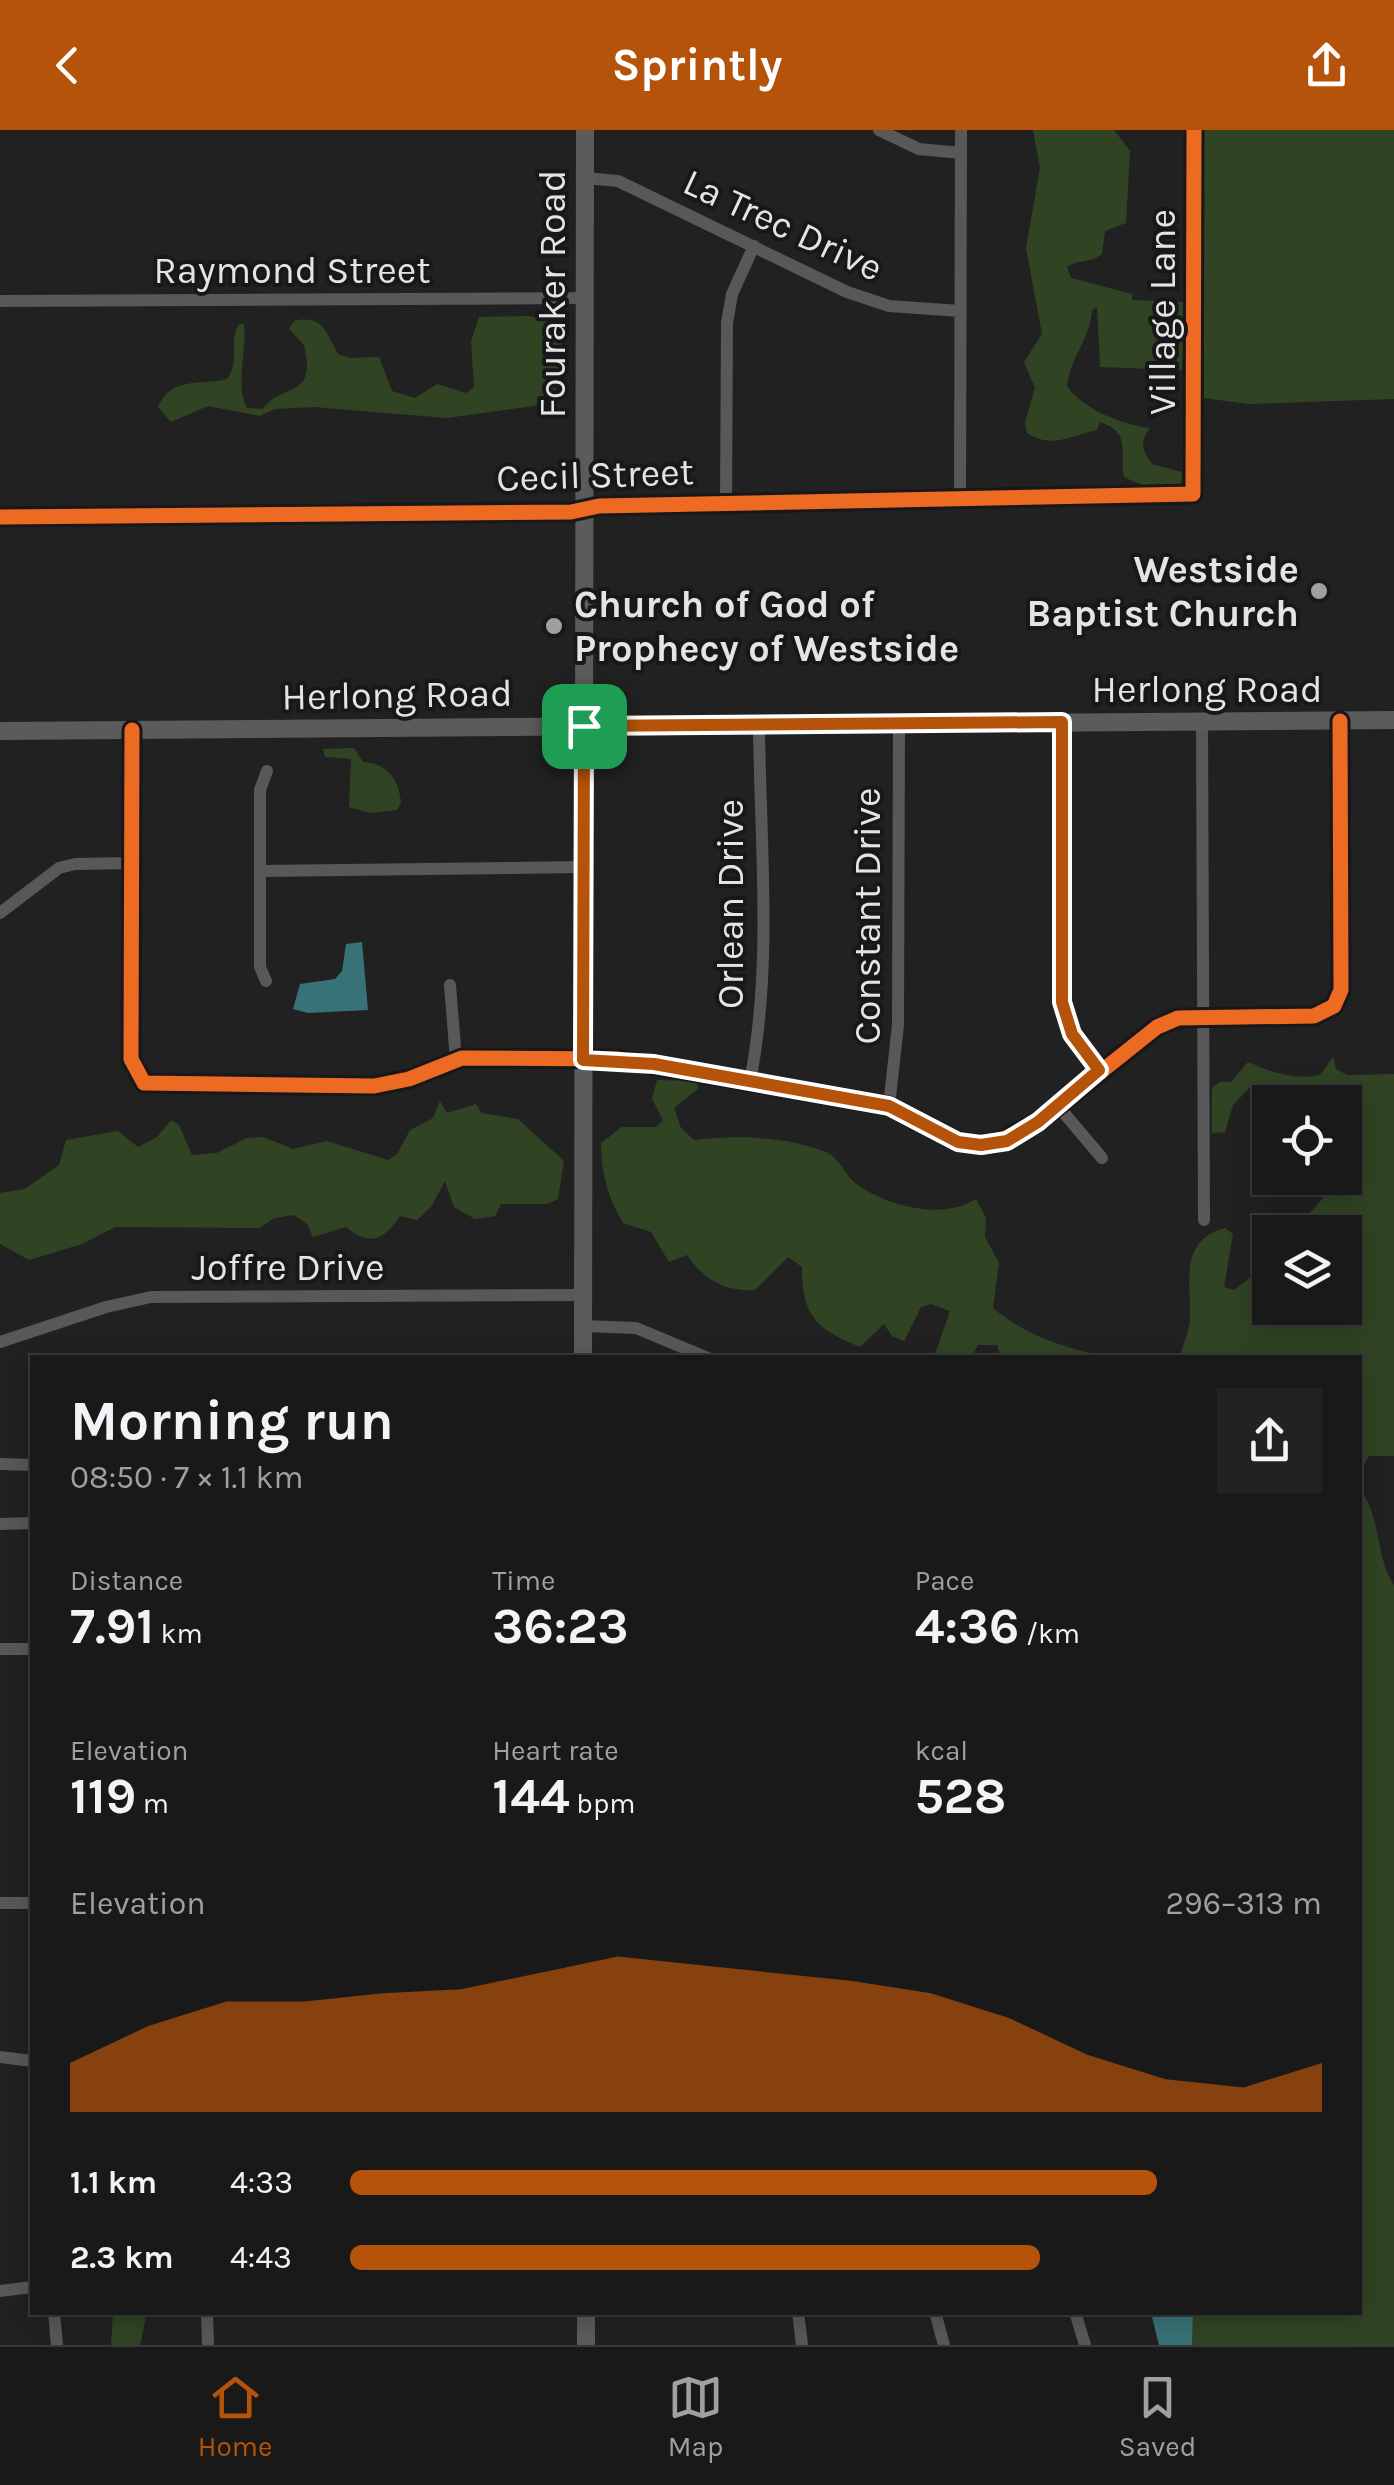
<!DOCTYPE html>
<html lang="en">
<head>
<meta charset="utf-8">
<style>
  :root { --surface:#1a191a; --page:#232223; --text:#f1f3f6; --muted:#9fa0a2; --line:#383839; --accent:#b45309 }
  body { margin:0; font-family:Karla,sans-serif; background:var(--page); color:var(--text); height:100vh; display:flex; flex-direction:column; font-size:38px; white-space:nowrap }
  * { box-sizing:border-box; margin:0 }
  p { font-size:32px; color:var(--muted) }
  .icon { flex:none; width:55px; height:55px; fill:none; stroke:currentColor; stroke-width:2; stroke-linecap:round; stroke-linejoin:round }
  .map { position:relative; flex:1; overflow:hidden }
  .drawer { position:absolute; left:30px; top:1225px; width:1332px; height:960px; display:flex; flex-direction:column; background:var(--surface); border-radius:0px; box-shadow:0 5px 25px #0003,0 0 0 2px var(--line) }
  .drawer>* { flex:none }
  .tools { position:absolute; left:1252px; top:955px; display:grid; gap:20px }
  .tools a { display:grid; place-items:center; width:110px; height:110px; border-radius:0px; background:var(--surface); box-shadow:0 5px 25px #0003,0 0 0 2px var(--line); font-size:50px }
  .pin { position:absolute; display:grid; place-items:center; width:85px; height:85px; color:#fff; margin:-42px; border-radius:20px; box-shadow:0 5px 15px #0006 }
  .round { display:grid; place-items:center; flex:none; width:105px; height:105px; border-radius:0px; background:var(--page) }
  .overview { display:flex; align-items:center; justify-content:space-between; height:170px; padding:0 40px }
  h1 { font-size:55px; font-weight:700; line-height:75px }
  .figures { display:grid; grid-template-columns:repeat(3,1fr); gap:15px; height:170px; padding:10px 40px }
  .figures div { display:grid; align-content:center }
  .figures b { font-size:50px; font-weight:700 }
  .figures small { font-size:28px; font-weight:400 }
  .figures p { font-size:28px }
  .chart { height:280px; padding:20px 40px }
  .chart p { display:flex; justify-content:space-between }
  .chart svg { width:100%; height:180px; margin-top:10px; fill:var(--accent); opacity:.7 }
  ul { padding:0 40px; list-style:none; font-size:32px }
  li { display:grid; grid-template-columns:160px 120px 1fr; align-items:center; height:75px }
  li i { height:25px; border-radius:12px; background:var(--accent) }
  header { display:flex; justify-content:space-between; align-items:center; height:130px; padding:0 40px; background:var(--accent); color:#fff; font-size:45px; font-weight:700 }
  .menu { display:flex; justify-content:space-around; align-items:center; height:140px; border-top:2px solid var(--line); background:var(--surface); font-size:28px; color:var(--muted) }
  .menu a { display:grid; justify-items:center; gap:5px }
  .menu .current { color:var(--accent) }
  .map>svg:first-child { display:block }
  .green { fill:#304424 }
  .water { fill:#377376 }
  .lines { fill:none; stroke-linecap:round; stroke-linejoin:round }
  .street { stroke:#585858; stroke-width:12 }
  .secondary { stroke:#5b5b5b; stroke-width:18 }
  .cycleway-casing { stroke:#181719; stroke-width:21 }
  .cycleway { stroke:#ed6a23; stroke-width:15 }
  .route-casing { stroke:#fff; stroke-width:20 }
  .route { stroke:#b45309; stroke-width:12 }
  .poi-dot { fill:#a1a0a1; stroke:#181719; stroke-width:4 }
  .labels { text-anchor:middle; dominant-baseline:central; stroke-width:8; stroke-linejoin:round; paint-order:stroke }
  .street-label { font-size:38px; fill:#e5e4e5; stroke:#181719 }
  .poi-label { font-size:38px; font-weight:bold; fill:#e5e4e5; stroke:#181719; text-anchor:end }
</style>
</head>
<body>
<header><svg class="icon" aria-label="back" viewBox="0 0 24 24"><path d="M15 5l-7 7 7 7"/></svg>Sprintly<svg class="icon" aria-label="share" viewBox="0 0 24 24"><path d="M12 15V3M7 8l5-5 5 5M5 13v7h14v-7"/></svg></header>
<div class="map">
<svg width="1394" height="2215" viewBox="0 0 1394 2215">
  <rect width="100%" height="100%" fill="#222122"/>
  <!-- green -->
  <path class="green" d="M1033 0H1114L1130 21 1126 93 1105 101 1102 124C1091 133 1079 129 1067 137L1071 148 1132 164V170L1185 172 1182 240 1100 237 1097 177 1092 180C1090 210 1070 227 1067 256 1082 279 1123 295 1150 298 1139 313 1142 319 1152 334L1182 342 1181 353C1160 361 1144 357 1124 347 1119 321 1132 303 1100 292L1097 300C1071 306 1051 319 1027 303L1025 292 1035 258 1024 232 1042 204 1026 118 1040 38Z
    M1203 0H1394V269L1248 274 1204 268Z
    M528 186 556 192 562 212 554 268 541 275 447 288 314 277 275 279 260 286 208 276 171 292 158 277C171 246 199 256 227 249 241 231 228 210 239 194H244C247 220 235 257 247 278L263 279C280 253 318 270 304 215L289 199 294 191C323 184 326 203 338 224L350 228 379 227 392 261 415 268 437 254 466 263 474 257 471 211 479 187Z
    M354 618 363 632C387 633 399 650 401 672L397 680 370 683 349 677 351 629 325 627 323 619Z
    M1333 927 1336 939 1347 945 1394 944V1326H1369L1360 1341V1228H1179C1183 1215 1189 1202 1190 1189 1191 1152 1179 1110 1225 1098L1233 1104 1224 1157 1234 1160 1252 1146H1265L1270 1139V1178H1345V1102H1294C1314 1076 1347 1047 1352 1020 1355 1004 1345 989 1345 972L1318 969 1303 972 1287 957 1253 954 1233 975 1225 1002 1212 1003V958L1220 952H1231L1248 932C1270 942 1295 950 1320 945Z
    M657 950 697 951 698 959 674 978 681 998 694 1010C736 1005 785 1006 826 1022 840 1028 845 1046 858 1055 888 1077 945 1090 976 1069L986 1088 985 1107 999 1133 993 1178C1028 1207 1065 1218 1108 1227H1001L997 1215H978L972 1227H934L950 1181 931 1174 921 1177 904 1211 892 1206 884 1194 860 1217C816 1199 802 1186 802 1137L788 1127 755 1160C724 1162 704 1149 687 1125L669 1132 651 1102 623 1093C608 1068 601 1042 601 1013L622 997H656L663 990 652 969Z
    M440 971 447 983 476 974 481 983 518 989 564 1031 558 1069 547 1074H501L495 1086 475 1089 454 1077 445 1051 431 1077 417 1090 400 1086C384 1110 370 1117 346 1097L313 1107 307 1094 294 1085 275 1088 259 1098 115 1097 82 1114 29 1130 0 1114V1063L25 1059 59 1035 66 1010 118 1001 138 1017 157 1007 171 990 179 995 192 1025 217 1023 247 1008 263 1007 293 1019 327 1011 388 1030 397 1024 410 1000 433 988Z
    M1360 1360C1381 1385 1375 1427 1394 1455V2215H1192L1193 2183 1360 2182Z
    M113 2183H147L140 2215H111Z"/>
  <!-- water -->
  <path class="water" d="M362 812 368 880 308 883 293 879 300 854 335 849 342 841 346 814Z
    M1151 2183H1193L1192 2215H1159Z"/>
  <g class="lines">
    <!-- street -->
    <path class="street" d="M879 0 919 19 961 23
      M585 48 618 51 847 162 889 176 960 181
      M0 171 585 168
      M960 368 961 0
      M726 373 727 193 732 164 754 116
      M0 387 571 382 599 376 1193 364 1194 0
      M1202 591 1204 1090
      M1062 592 1063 872 1073 904 1099 941
      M132 600 131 929 144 953 374 956 409 949 462 928 617 929 889 976 958 1012 992 1015 1038 992 1157 897 1178 888 1314 886 1334 876 1341 860 1340 591
      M260 741 584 737
      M0 783 59 738 75 734 131 733
      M266 851 260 837V660L267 641
      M450 855 456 930
      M750 951C773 836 760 712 759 596
      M889 976 898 895 899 595
      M1058 976 1102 1028
      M583 1196 636 1198 708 1228
      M0 1212 106 1177 151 1167 584 1165
      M0 1334 32 1335
      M0 1394 32 1393
      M0 1519H32
      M0 1773H32
      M0 1927 32 1931
      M0 2161 32 2157
      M54 2182 57 2215
      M207 2182 208 2215
      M798 2182 802 2215
      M935 2182 944 2215
      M1075 2182 1085 2215"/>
    <!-- secondary -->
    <path class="secondary" d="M0 601 1394 590
      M583 1228 585 0
      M586 2182V2215"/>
    <defs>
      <path id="cycleway" d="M0 387 571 382 599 376 1193 364 1194 0
        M132 600 131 929 144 953 374 956 409 949 462 928 617 929 889 976 958 1012 992 1015 1038 992 1157 897 1178 888 1314 886 1334 876 1341 860 1340 591"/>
    </defs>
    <!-- cycleway casing -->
    <use href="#cycleway" class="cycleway-casing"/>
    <!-- cycleway -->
    <use href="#cycleway" class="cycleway"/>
  </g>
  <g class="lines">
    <defs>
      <path id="route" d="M1062 592V872L1072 904 1099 940 1038 992 1007 1011 981 1015 958 1012 889 976 654 934 583 930 584 596Z"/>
    </defs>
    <!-- route casing -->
    <use href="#route" class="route-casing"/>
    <!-- route -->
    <use href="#route" class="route"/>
  </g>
  <!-- markers -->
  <g class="poi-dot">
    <circle cx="1319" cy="461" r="10"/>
    <circle cx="554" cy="496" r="10"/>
  </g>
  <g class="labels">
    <!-- street labels -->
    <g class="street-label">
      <text transform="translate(783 95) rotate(25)">La Trec Drive</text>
      <text x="292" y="140">Raymond Street</text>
      <text transform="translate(552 164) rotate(-90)">Fouraker Road</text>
      <text transform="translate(1162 182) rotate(-90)">Village Lane</text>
      <text transform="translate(595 345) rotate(-2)">Cecil Street</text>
      <text x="1207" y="559">Herlong Road</text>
      <text transform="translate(397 565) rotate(-1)">Herlong Road</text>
      <text transform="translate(730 774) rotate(-90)">Orlean Drive</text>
      <text transform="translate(867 786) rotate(-90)">Constant Drive</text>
      <text x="288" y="1137">Joffre Drive</text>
    </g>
    <!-- poi labels -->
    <g class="poi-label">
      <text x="1299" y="439">Westside<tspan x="1299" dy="44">Baptist Church</tspan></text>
      <text x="574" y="474" text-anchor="start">Church of God of<tspan x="574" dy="44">Prophecy of Westside</tspan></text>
    </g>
  </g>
</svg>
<div class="tools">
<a><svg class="icon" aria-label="locate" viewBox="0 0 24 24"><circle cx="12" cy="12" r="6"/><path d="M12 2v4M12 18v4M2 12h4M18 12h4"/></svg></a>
<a><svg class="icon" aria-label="layers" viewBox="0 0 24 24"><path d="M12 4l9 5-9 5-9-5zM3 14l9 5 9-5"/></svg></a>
</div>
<div class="pin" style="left:584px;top:596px;background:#1e9e55"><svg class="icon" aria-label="arrive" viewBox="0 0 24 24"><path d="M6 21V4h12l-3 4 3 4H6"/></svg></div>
<section class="drawer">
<div class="overview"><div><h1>Morning run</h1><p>08:50 · 7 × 1.1 km</p></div><a class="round"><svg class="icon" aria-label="share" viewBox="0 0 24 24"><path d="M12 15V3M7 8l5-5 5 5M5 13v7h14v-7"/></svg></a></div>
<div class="figures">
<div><p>Distance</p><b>7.91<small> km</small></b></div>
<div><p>Time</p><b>36:23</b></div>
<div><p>Pace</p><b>4:36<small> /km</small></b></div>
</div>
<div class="figures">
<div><p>Elevation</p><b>119<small> m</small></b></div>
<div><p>Heart rate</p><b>144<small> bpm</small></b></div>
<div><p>kcal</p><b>528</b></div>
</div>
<div class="chart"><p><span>Elevation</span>296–313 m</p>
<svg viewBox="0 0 160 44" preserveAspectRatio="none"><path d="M0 44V32L10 23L20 17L30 17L40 15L50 14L60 10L70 6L80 8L90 10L100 12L110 15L120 21L130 30L140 36L150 38L160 32V44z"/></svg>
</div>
<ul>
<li><b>1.1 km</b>4:33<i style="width:83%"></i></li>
<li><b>2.3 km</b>4:43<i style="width:71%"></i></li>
</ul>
</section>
</div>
<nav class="menu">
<a class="current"><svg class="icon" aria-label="home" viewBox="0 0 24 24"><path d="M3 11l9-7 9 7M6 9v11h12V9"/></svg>Home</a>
<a><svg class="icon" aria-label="map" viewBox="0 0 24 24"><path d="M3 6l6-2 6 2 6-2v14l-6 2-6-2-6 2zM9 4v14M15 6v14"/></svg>Map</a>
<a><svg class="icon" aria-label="saved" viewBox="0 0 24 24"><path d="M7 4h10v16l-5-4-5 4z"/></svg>Saved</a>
</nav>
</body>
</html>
